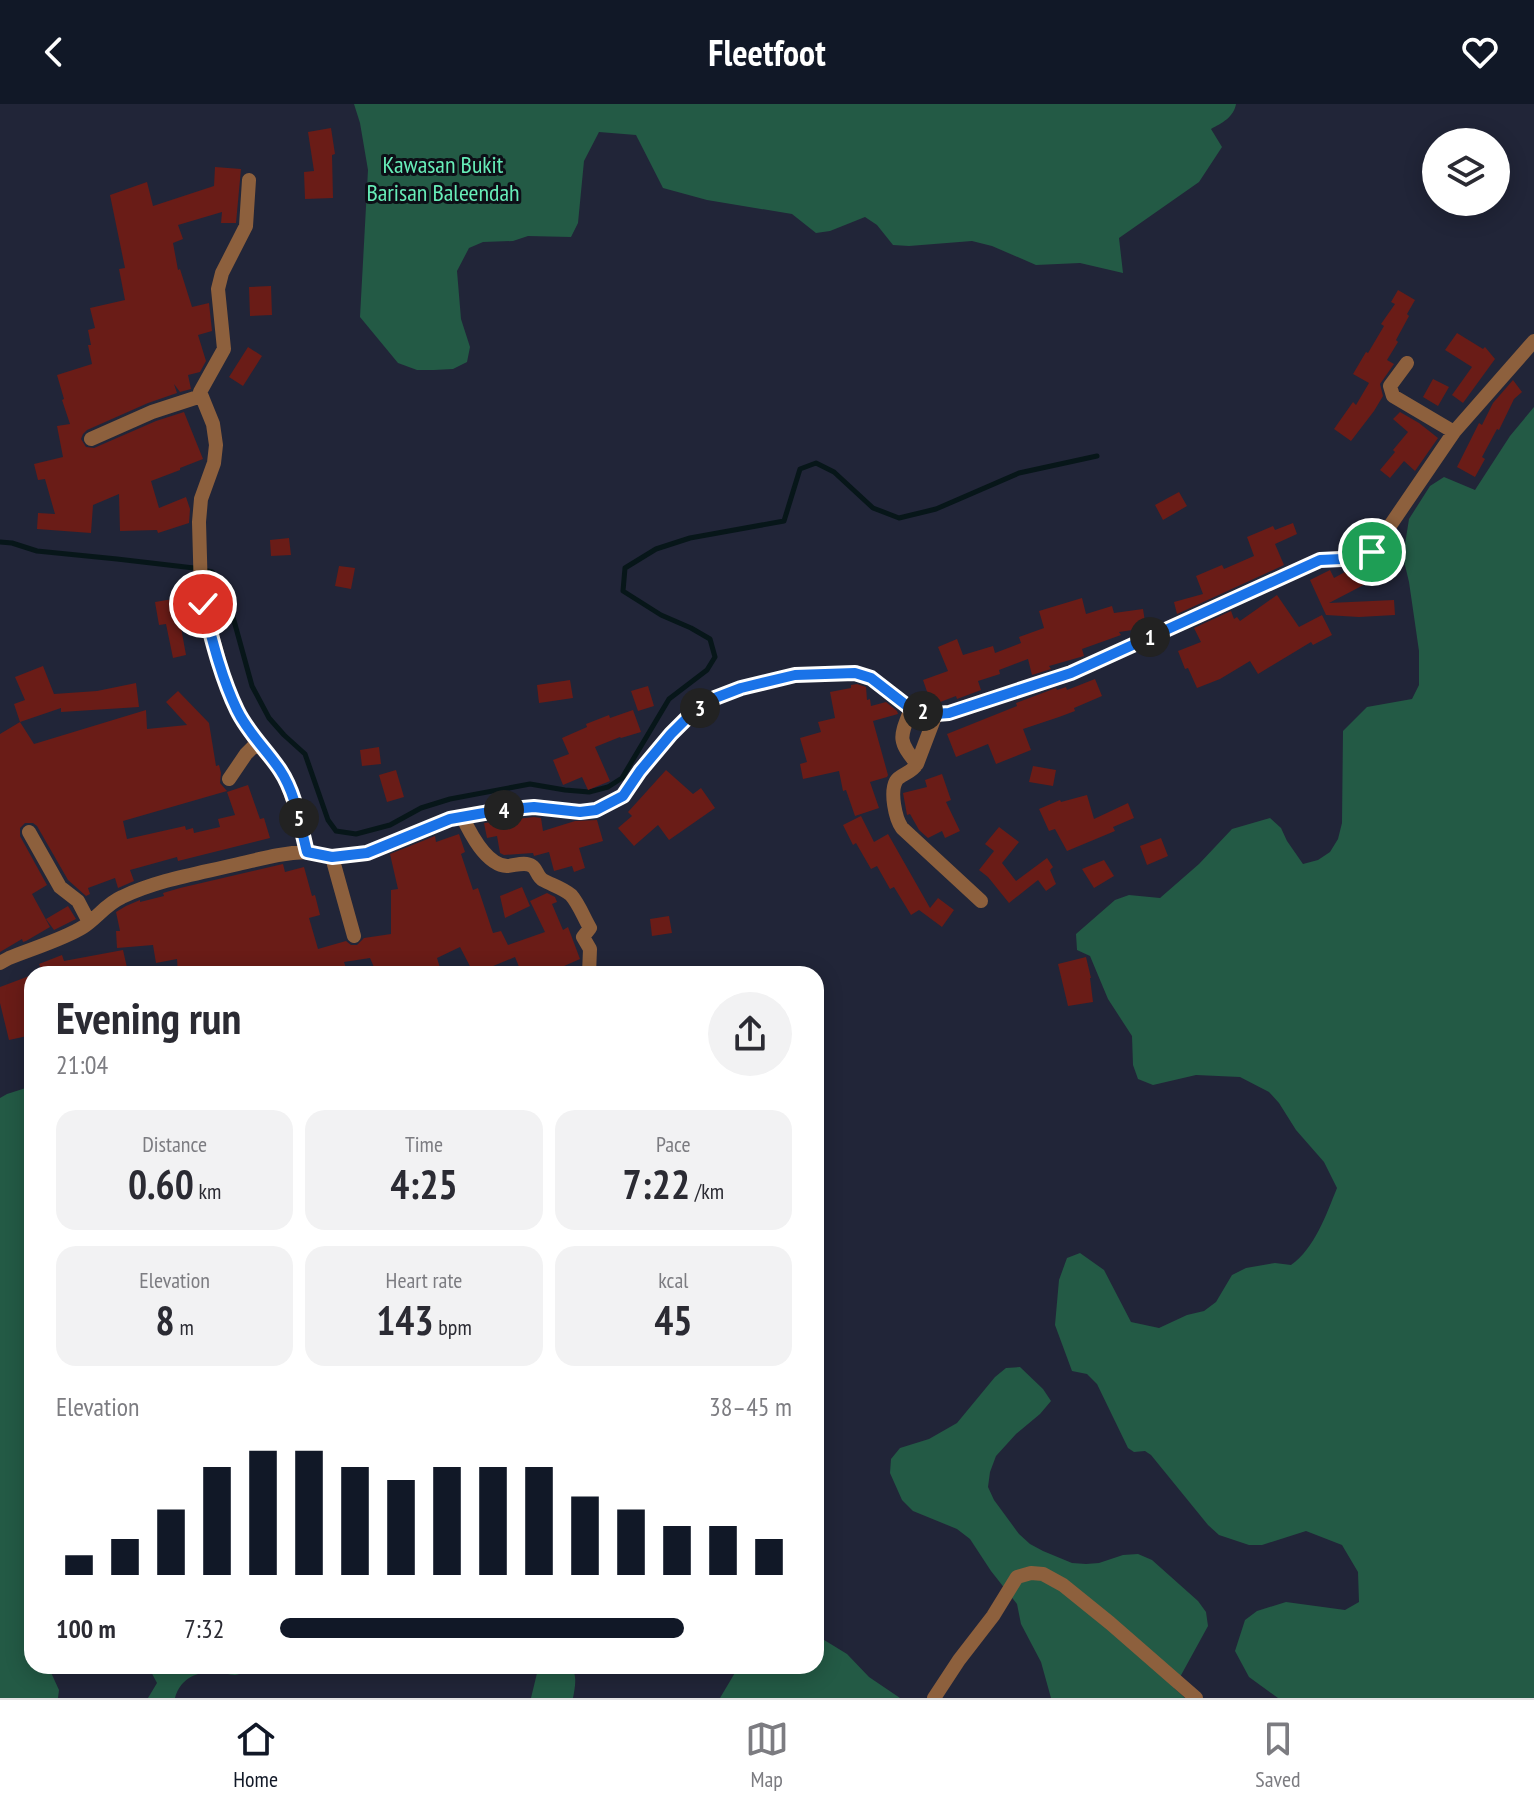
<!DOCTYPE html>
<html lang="en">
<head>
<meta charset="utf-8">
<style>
  :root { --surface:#fff; --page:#f2f2f3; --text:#2b2b33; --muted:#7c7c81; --line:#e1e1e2; --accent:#111827 }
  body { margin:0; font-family:"PT Sans Narrow",sans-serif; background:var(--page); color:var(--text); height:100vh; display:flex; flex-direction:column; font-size:30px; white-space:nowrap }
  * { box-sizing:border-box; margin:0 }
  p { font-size:26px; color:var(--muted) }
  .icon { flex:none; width:44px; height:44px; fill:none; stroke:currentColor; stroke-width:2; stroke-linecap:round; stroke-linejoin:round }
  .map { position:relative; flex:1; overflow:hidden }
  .side { position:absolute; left:24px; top:862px; width:800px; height:708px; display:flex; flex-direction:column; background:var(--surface); border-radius:24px; box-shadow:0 4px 20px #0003 }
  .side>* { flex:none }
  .buttons { position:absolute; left:1422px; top:24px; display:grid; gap:16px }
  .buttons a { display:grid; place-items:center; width:88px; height:88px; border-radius:50%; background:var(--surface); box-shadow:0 4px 20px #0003; font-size:40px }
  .pin { position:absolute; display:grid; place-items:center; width:68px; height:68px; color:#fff; margin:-34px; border:4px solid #fff; border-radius:50%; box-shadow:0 2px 8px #0007 }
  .km { position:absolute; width:40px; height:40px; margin:-20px; border-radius:50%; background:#222; color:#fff; font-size:22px; line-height:40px; text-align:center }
  .round { display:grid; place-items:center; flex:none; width:84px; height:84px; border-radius:42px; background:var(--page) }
  .headline { display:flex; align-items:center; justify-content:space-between; height:136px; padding:0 32px }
  h1 { font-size:44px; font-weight:800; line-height:60px }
  .stats { display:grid; grid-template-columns:repeat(3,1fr); gap:12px; height:136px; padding:8px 32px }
  .stats div { display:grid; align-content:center; border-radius:20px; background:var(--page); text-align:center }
  .stats b { font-size:40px; font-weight:800 }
  .stats small { font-size:22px; font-weight:400 }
  .stats p { font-size:22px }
  .chart { height:224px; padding:16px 32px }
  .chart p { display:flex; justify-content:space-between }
  .chart svg { width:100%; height:144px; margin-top:8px; stroke:var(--accent); stroke-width:6 }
  ul { padding:0 32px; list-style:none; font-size:26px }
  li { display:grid; grid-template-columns:128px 96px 1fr; align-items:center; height:60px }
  li i { height:20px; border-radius:10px; background:var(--accent) }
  header { display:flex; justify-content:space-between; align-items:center; height:104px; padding:0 32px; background:var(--accent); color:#fff; font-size:36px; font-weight:800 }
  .menu { display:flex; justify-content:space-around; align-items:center; height:112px; border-top:2px solid var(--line); background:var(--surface); font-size:22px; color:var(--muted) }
  .menu a { display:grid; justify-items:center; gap:4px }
  .menu .selected { color:var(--accent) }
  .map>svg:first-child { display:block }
  .green { fill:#235a45 }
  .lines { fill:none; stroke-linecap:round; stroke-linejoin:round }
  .stream { stroke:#071619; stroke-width:5 }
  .building { fill:#6a1c17 }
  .minor { stroke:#8d603d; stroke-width:14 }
  .route-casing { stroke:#fff; stroke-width:16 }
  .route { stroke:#1a73e8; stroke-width:10 }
  .labels { text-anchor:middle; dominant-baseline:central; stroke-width:6; stroke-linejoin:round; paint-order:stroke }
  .park-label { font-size:24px; fill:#67edb8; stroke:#0d0f17 }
</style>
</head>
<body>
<header><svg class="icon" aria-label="back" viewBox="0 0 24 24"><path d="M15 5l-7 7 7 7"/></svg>Fleetfoot<svg class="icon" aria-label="heart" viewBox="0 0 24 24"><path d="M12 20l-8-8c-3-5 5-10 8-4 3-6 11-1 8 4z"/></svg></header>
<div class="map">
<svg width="1534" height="1594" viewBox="0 0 1534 1594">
  <rect width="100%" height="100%" fill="#212538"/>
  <!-- green -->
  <path class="green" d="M354 0H1236C1234 13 1222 19 1211 25L1222 43 1199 78 1119 134 1123 169 1080 159 1036 161 992 142 972 137 909 142 893 141 877 121 865 113 830 127 816 129 792 110 707 96 663 84 636 31 599 28 584 57 578 119 571 133 528 132 513 137 483 138 469 144 457 167 461 215 470 243 467 258 453 265 434 266H417L398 259 360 213 368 66 360 19Z
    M1534 303V1594H1278L1249 1573 1235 1547 1245 1516 1257 1507 1286 1498 1345 1506 1359 1498 1358 1468 1342 1441 1306 1427 1262 1441H1249L1219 1431 1208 1421 1151 1351 1145 1347 1134 1348 1128 1344 1097 1280 1087 1270 1072 1267 1055 1221 1059 1176 1067 1154 1080 1149 1104 1166 1131 1218 1159 1224 1187 1211 1204 1207 1216 1198 1232 1171 1246 1164 1275 1159 1291 1161C1315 1144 1326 1111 1337 1084L1324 1058 1296 1026 1279 999 1269 988 1240 973 1196 971 1153 981 1138 975 1133 961 1132 932 1108 895 1090 852 1077 846 1076 830 1115 796 1129 791 1160 794 1199 760 1232 725 1270 714 1281 724 1287 737 1303 760 1318 756 1330 748 1338 735 1342 719 1343 627 1367 603 1412 595 1419 581V547L1409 478 1403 453 1409 415 1430 382 1444 373 1475 386 1510 332Z
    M32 982V1562H48L59 1586 58 1594H0V994L7 990Z
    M1020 1263 1043 1285 1051 1297 1040 1310 1016 1330 996 1352 990 1368 988 1383 994 1396 1019 1430 1030 1440 1043 1447 1072 1459 1086 1460 1099 1459 1123 1451 1138 1450 1152 1456 1198 1497 1206 1508 1208 1522 1174 1584 1185 1594H1051L1041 1558 1021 1520 1017 1500 991 1467 970 1435 957 1425 913 1407 902 1396 890 1369 891 1355 900 1344 929 1335 957 1319 995 1273 1006 1264Z
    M816 1531 847 1550 869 1573 900 1594H720L739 1562H816Z
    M148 1562H253C248 1566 242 1570 235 1571 229 1571 222 1568 216 1568 196 1567 180 1575 175 1594H148L157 1579Z
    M545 1562H570C578 1570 575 1583 573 1594H531L538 1565Z"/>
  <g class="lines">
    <!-- stream -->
    <path class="stream" d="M0 438 12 439 37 447 117 455 194 464 212 468 225 484 252 582 269 614 284 631 305 650 328 716 336 727 356 730 390 721 421 704 450 695 530 680 565 686 589 688 608 683 622 674 669 595 707 566 715 553 710 535 691 524 661 511 623 487 625 464 656 445 690 434 784 417 800 365 816 359 834 368 873 404 899 414 936 405 1019 369 1097 352"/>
  </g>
  <!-- building -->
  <path class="building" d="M331 24 335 50 332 51 333 94 305 95 304 68 314 67 308 28Z
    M215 63 241 65 236 119H221L222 108 178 121 183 135 173 139 178 166 180 165 192 203 209 199 212 227 198 231 206 257 200 268 188 271 191 285 180 288 174 280 177 289 148 299 87 326 83 330 81 335 86 343 94 344 156 317 184 308 203 355 180 364V366L151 377 159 404 186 393 190 405 189 419 158 429 157 426 120 427 119 390 93 401 91 429 37 425 38 409 55 410 45 375 38 376 34 360 63 353 57 322 70 320 62 296 64 295 57 271 92 260 88 241H91L88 226 95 224 90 204 125 196 119 165 125 164 110 91 147 78 153 102 214 82Z
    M271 182 272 211 250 212 249 183Z
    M1398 186 1415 196 1407 210 1409 212 1396 236 1398 238 1387 256 1394 260 1380 280 1383 292 1374 307 1351 337 1334 325 1353 298 1356 301 1369 279 1353 270 1366 248 1368 249 1384 222 1381 220 1395 200 1391 198Z
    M1457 229 1483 245 1485 243 1495 255 1463 299 1452 291 1472 263 1445 246Z
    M248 243 262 252 243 282 229 273Z
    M1433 275 1449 283 1438 302 1423 293Z
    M1513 276 1522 288 1514 295 1499 326 1497 325 1482 353 1485 355 1475 373 1457 363 1479 319 1482 321 1493 299Z
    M1400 308 1419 319 1438 334 1415 367 1404 357 1390 374 1380 366 1395 348 1393 346 1408 328 1393 315Z
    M1179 388 1187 402 1163 416 1155 401Z
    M1293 419 1297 430 1275 440 1284 461 1177 510 1174 498 1203 490 1196 472 1222 461 1224 465 1254 452 1247 433 1273 422 1275 426Z
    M289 434 291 451 271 452 270 436Z
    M1370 460 1377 474 1329 499 1394 496 1395 511 1359 513 1326 511 1310 476 1330 466 1334 474 1352 464Z
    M339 462 355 464 351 485 335 482Z
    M1277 491 1299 523 1322 511 1332 531 1313 541 1311 538 1258 570 1250 557 1220 575 1197 584 1188 564 1185 565 1178 547 1201 538 1194 524 1231 507 1234 515 1237 513 1240 517Z
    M185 493 189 516 180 518 186 551 173 554 166 520 159 521 155 498Z
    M1082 494 1086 510 1112 502 1114 509 1143 505 1146 524 1119 528 1121 531 1082 545 1084 552 1049 562 1051 565 1032 571 1028 555 999 566 1000 570 978 577 981 586 957 595 956 592 935 600 931 599 923 576 948 567 938 543 957 535 963 551 993 542 995 549 1021 539 1019 533 1044 524 1039 507Z
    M43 562 54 590 97 587 136 579 139 603 61 608V604L20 618 14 600 25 596 15 573Z
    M1095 575 1102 592 1074 604 1075 607 1059 613 1023 625 1031 646 996 660 988 640 956 653 947 630 1017 602 1016 599 1056 584 1057 586 1066 583 1067 586Z
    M570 576 573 594 539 599 537 581Z
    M857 580 866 583 867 596 870 595 871 602 886 598 897 607 898 610 873 617 888 671 887 673 870 678 879 704 855 712 846 686 843 687 839 667 803 675 800 660 807 658 800 634 821 628 818 618 835 614 830 588 851 584V581Z
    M648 582 654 602 638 607 631 587Z
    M178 587 209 619 216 662 219 661 221 669 220 679 227 687 123 717 127 735 185 722 186 726 193 724 194 729 220 723 218 715 235 711 227 688 248 681 260 715 264 714 270 734 178 757 177 753 130 766 134 777 118 784 115 774 88 784 90 790 86 792 68 776 37 722 33 719H25L20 724V732L47 781 32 790 50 823 26 837 23 838 22 835 0 848V630L20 618 34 640 146 606 147 625 187 621 166 598Z
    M633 606 641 628 621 634 620 633 595 643 610 677 588 686 582 673 563 681 553 656 569 650 562 634 587 623 586 620 609 611 610 614Z
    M379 643 381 660 362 662 360 646Z
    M1033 662 1056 666 1053 682 1029 678Z
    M396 666 404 693 387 698 379 671Z
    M666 666 693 690 701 684 715 704 669 736 658 721 634 742 618 724 632 712 628 708Z
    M942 670 951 696 946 698 960 727 945 734 942 727 928 734 919 726 910 710 907 711 903 689 927 683 925 676Z
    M1087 691 1094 715 1128 699 1134 714 1113 723 1115 727 1067 747 1055 725 1049 727 1039 705 1060 696 1061 698Z
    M861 712 874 738 888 730 930 804 938 794 954 806 942 823 919 806 911 811 894 783 890 785 877 762 871 765 856 739 853 741 843 721Z
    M534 713 541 714 543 727 575 717 597 716 603 737 579 744 585 764 574 768 572 762 554 767 549 748 534 752 533 749 504 751 500 749 497 732 487 734 484 719Z
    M999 723 1019 738 1002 759 1016 777 1047 754 1053 763 1050 766 1056 780 1046 787 1038 776 1009 799 988 773 979 766 994 747 985 740Z
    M459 730 465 748 461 750 473 786 478 784 493 829 501 827 508 841 545 828 530 797 547 789 555 793 557 798 552 800 563 826 568 823 580 855 546 870H522L515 853 474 870 460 843 437 854 440 864 422 870H377L370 854 344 858 347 867 337 870H178L177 855 156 859 153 841 117 844 116 827H120L116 808 126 802 140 796V798L164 792 163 789 180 784 283 760 285 768 304 763 312 792 315 791 320 811 309 814 318 845 346 837 351 841H357L364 834 391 830V786L398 785 390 750 435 732 436 738Z
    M1161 734 1168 752 1147 761 1140 742Z
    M1104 756 1114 772 1094 784 1082 765Z
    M522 783 530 802 505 814 500 792Z
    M68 802 76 815 54 826 46 815Z
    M669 812 672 829 652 832 650 815Z
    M123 846 128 868 118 870H110V867L96 870H43L39 860 62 851 64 857Z
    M1086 853 1091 874H1090L1093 898 1068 902 1058 860Z
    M32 871V931L9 936 0 899V883Z"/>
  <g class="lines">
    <!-- minor -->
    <path class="minor" d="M249 76 246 122 222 169 218 185 224 245 200 288 213 320 216 341 214 359 201 395 199 418 201 489 203 500 224 574 237 607 257 639 280 665 286 677 298 710 307 748 332 753 367 749 450 715 501 706 534 703 580 708 596 706 623 692 640 667 671 630 694 607 715 594 741 584 795 571 855 569 871 574 911 605 936 610 949 609 1071 569 1320 456C1338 453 1357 458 1372 448L1454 328 1534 237
      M1407 259 1390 282 1393 292 1454 328
      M91 335 152 308 201 292
      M911 605C900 633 897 636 917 660 911 670 900 670 896 677 890 688 895 714 902 724L981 797
      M917 660 936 610
      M229 675 246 650 257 639
      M462 712C470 729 486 761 507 762 514 762 525 757 532 762 537 765 537 773 543 776 552 781 563 784 571 791 579 800 584 814 590 824L583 833 590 845 589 870
      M29 728 60 783 78 797 89 818
      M332 753 354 832
      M0 859 9 854C31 845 64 835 83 823 97 814 106 800 122 793 158 776 196 770 234 761 261 755 279 749 307 748
      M934 1594 959 1556 993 1512 1017 1473 1031 1469 1043 1470 1063 1481 1110 1519 1196 1594"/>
  </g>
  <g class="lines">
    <defs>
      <path id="route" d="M203 500C212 535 221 573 237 606 248 629 266 645 280 666 296 690 300 721 307 748L332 753 367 749 450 715 501 706 534 703 580 708 596 706 623 692 640 667 671 630 694 607 715 594 741 584 795 571 855 569 871 574 911 605 936 610 949 609 1071 569 1320 456 1363 454 1372 448"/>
    </defs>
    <!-- route casing -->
    <use href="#route" class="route-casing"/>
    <!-- route -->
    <use href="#route" class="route"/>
  </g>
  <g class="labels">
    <!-- park labels -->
    <g class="park-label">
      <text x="443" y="60">Kawasan Bukit<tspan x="443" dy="28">Barisan Baleendah</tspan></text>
    </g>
  </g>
</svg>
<div class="buttons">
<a><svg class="icon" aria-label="layers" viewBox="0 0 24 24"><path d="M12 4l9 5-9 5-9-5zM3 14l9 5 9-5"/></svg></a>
</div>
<div class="pin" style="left:1372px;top:448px;background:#1e9e55"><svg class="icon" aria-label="arrive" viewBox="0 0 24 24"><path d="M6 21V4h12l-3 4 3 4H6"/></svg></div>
<div class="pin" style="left:203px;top:500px;background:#d93025"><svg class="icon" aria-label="check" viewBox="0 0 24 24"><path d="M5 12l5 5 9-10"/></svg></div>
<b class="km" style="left:1150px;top:533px">1</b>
<b class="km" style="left:923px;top:607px">2</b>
<b class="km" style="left:700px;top:604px">3</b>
<b class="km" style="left:504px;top:706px">4</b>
<b class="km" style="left:299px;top:714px">5</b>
<section class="side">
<div class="headline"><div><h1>Evening run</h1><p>21:04</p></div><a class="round"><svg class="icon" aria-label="share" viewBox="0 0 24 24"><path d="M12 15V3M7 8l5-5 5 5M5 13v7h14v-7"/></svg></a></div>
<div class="stats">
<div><p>Distance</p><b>0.60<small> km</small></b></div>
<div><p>Time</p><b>4:25</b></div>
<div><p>Pace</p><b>7:22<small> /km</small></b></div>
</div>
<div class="stats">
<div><p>Elevation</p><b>8<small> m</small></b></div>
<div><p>Heart rate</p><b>143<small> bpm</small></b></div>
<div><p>kcal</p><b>45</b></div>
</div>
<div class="chart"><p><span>Elevation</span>38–45 m</p>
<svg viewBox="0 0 160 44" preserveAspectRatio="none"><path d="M5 44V38M15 44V33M25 44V24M35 44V11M45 44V6M55 44V6M65 44V11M75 44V15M85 44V11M95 44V11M105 44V11M115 44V20M125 44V24M135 44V29M145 44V29M155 44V33"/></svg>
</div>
<ul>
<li><b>100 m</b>7:32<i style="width:79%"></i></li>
</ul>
</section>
</div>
<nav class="menu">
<a class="selected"><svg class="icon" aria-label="home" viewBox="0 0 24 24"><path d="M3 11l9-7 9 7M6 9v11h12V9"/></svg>Home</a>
<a><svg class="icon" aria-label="map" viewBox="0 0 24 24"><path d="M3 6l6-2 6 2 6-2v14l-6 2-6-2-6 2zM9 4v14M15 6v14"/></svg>Map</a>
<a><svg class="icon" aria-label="saved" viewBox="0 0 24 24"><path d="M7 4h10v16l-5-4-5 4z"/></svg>Saved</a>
</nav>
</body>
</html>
